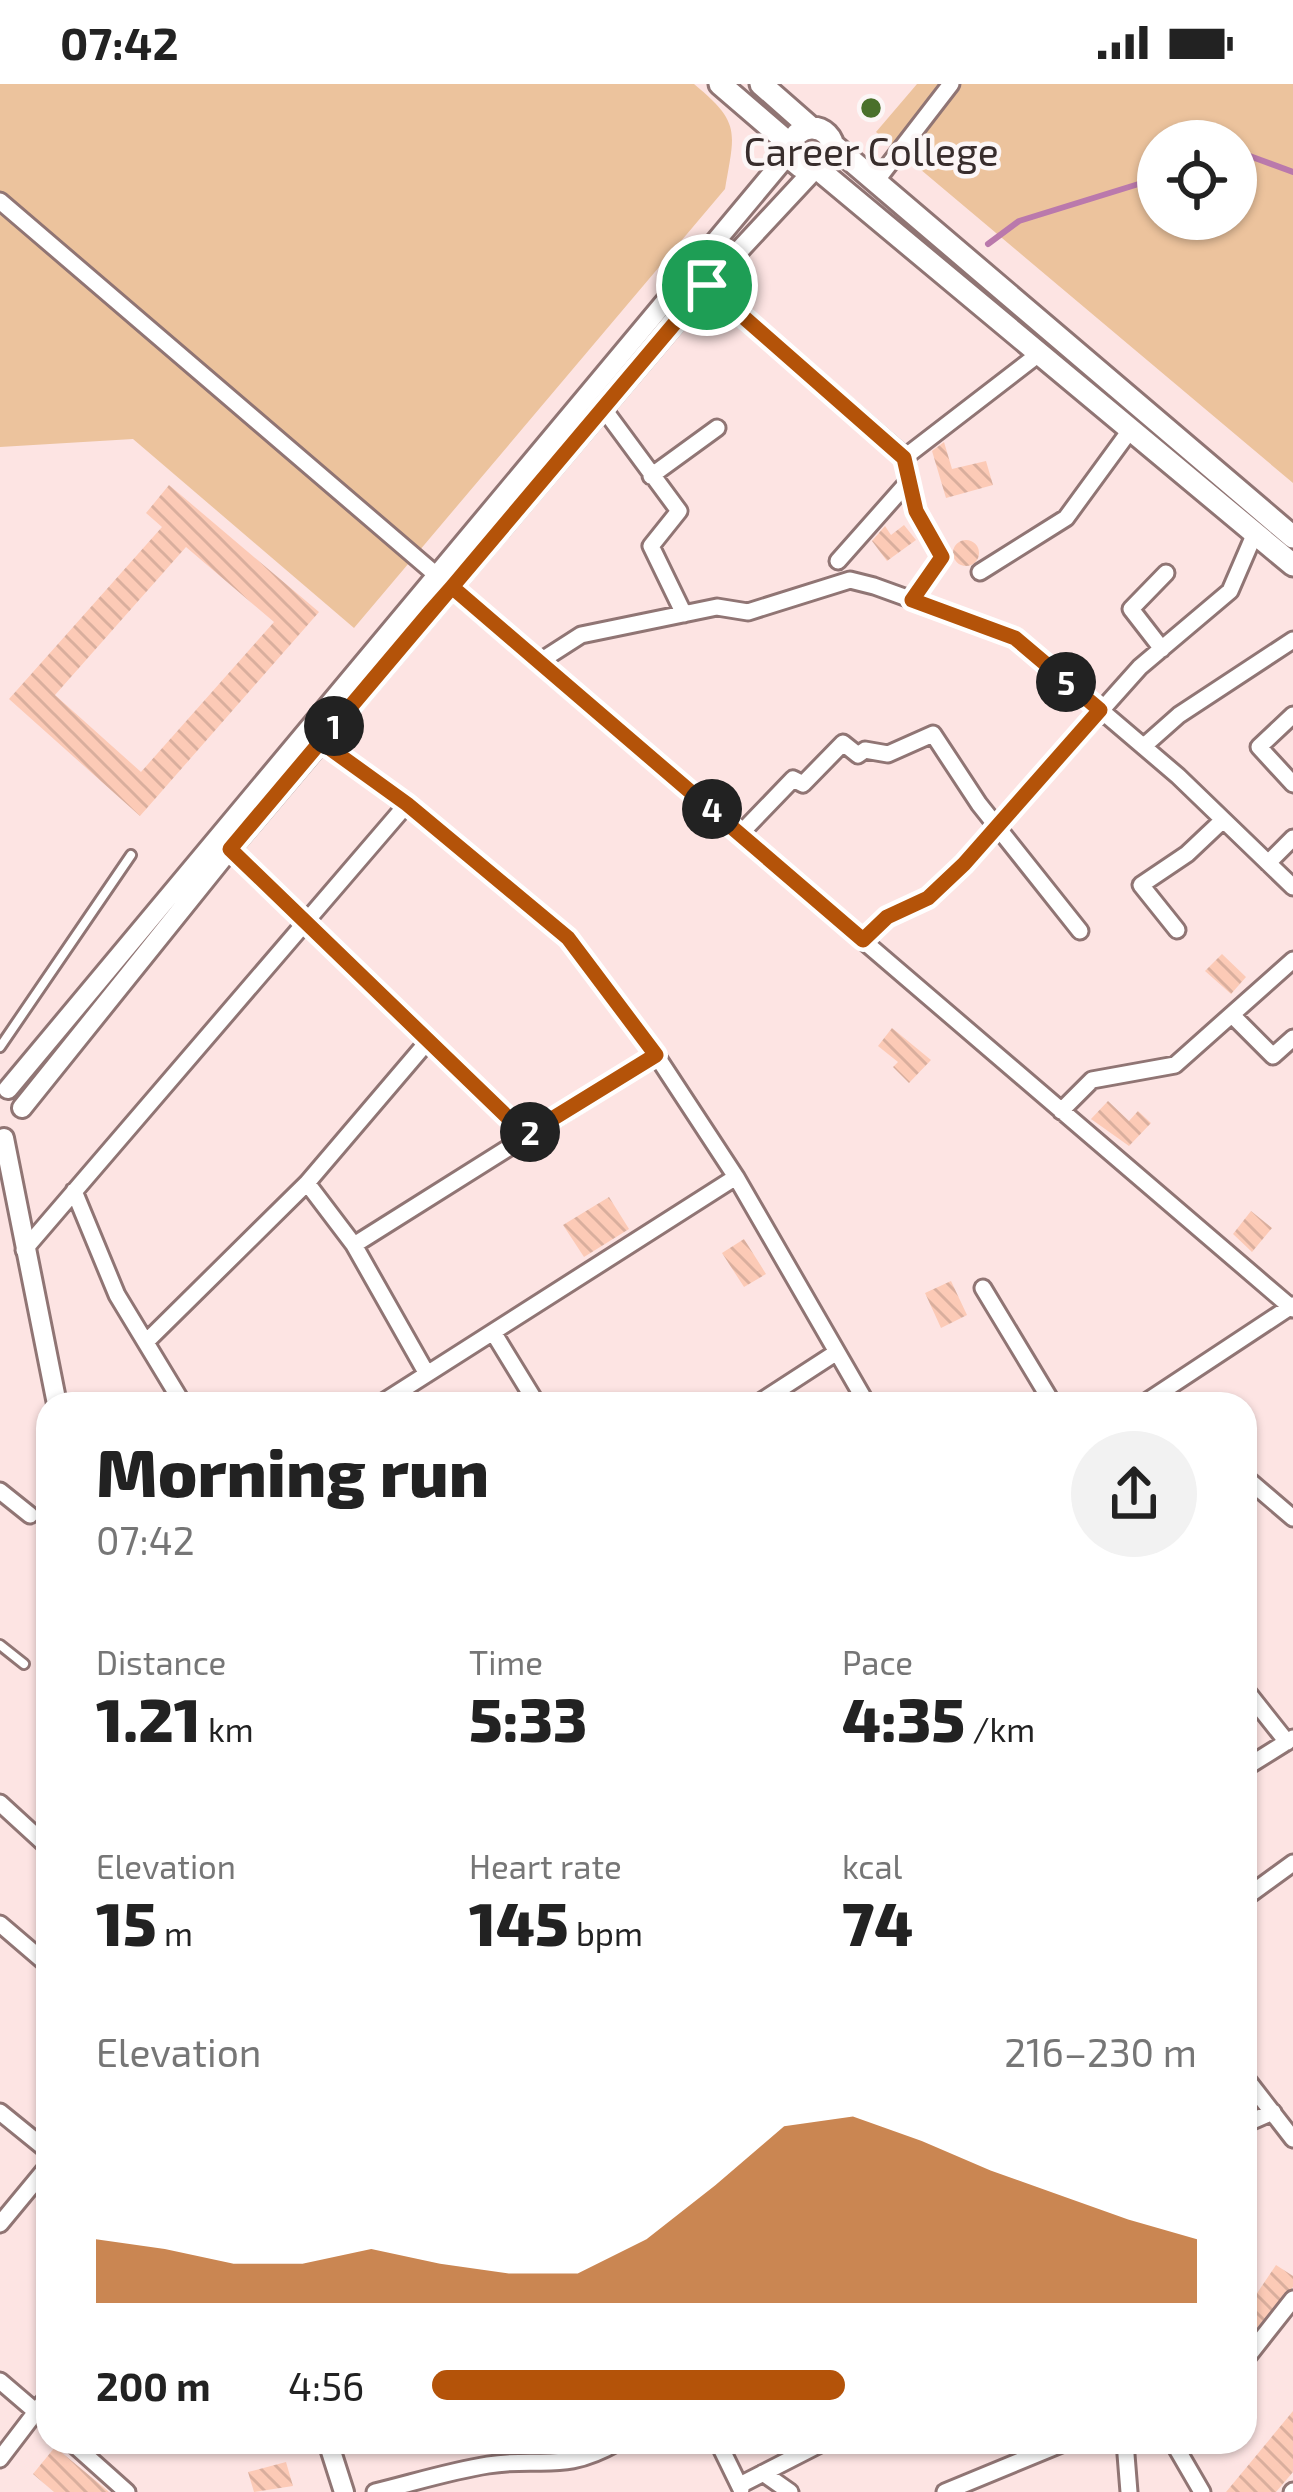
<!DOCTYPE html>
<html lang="en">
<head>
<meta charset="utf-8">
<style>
  :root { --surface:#fff; --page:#f2f2f2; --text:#222; --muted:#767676; --accent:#b45309 }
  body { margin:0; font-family:"Exo 2",sans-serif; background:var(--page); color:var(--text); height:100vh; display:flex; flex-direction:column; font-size:45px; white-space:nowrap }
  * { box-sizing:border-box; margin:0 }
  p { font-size:39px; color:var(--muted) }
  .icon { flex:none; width:66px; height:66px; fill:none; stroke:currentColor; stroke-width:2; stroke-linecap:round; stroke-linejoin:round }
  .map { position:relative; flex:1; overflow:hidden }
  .panel { position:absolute; left:36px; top:1308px; width:1221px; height:1062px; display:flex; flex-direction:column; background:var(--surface); border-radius:36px; box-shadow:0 3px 9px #0004 }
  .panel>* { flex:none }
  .controls { position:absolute; left:1137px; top:36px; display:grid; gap:24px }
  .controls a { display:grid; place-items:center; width:120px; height:120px; border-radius:50%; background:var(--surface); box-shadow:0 3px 9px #0004; font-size:60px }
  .pin { position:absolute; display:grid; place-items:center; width:102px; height:102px; color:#fff; margin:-51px; border:6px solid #fff; border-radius:50%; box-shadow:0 3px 12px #0007 }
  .km { position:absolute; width:60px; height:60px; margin:-30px; border-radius:50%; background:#222; color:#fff; font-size:33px; line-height:60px; text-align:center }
  .round { display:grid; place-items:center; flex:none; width:126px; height:126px; border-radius:63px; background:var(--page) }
  .summary { display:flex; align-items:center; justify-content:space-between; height:204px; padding:0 60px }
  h1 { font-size:66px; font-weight:800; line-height:90px }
  .metrics { display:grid; grid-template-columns:repeat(3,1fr); gap:18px; height:204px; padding:12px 60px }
  .metrics div { display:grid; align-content:center }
  .metrics b { font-size:60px; font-weight:800 }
  .metrics small { font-size:33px; font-weight:400 }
  .metrics p { font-size:33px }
  .chart { height:336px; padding:24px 60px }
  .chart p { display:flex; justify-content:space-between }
  .chart svg { width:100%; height:216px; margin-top:12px; fill:var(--accent); opacity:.7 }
  ul { padding:0 60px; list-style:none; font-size:39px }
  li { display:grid; grid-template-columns:192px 144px 1fr; align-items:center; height:90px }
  li i { height:30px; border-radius:15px; background:var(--accent) }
  .status { display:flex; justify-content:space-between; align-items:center; height:84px; padding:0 60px; background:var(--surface); direction:ltr }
  .status svg { height:33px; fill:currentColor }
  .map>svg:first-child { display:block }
  .grass { fill:#ecc39d; fill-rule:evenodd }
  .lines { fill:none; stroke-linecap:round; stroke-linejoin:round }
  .stream { stroke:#ba79ac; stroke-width:6 }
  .building { fill:url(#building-back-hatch); fill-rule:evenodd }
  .service-casing { stroke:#907574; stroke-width:14 }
  .minor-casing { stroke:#907574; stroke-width:21 }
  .tertiary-casing { stroke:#907574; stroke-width:24 }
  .secondary-casing { stroke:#907574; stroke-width:27 }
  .service { stroke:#fff; stroke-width:8 }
  .minor { stroke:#fff; stroke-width:15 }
  .tertiary { stroke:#fff; stroke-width:18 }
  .secondary { stroke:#fff; stroke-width:21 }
  .route-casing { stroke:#fff; stroke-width:24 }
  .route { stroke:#b45309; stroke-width:15 }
  .poi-dot { fill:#4a702b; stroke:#fcf6f6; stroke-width:4.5 }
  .labels { text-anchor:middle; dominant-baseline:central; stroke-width:9; stroke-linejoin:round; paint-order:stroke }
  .poi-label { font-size:39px; fill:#382d2c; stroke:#fcf6f6 }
</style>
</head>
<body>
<div class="status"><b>07:42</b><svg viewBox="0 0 49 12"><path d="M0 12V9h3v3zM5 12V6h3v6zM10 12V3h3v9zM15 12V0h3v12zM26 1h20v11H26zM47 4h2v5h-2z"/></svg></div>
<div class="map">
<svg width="1293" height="2408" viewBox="0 0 1293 2408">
  <defs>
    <pattern id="building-back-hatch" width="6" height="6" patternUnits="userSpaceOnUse" patternTransform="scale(3)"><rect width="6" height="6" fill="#fccab6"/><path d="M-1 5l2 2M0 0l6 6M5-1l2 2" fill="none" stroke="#d9ae9d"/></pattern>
  </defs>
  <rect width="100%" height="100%" fill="#fde4e3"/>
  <!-- grass -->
  <path class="grass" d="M0 0H694C741 39 735 47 725 105L354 544 133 355 0 363Z
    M917 0H1293V399L876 48ZM1158 57H1236V135H1158Z"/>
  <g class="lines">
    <!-- stream -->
    <path class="stream" d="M1236 67 1293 88
      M988 160 1019 137 1158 94"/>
  </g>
  <!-- building -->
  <path class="building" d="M944 358 952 385 986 377 993 401 946 414 932 367Z
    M169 401 319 528 140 732 9 615 162 443 146 429ZM186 463 274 538 141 688 55 611Z
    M904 441 916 456 887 477 872 457 885 442 891 451Z
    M953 469a13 13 0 1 1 26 0a13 13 0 1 1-26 0Z
    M1222 870 1246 893 1231 910 1205 887Z
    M892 944 931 976 909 999 893 983 898 978 878 962Z
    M1108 1017 1129 1037 1138 1027 1151 1039 1129 1062 1091 1035Z
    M609 1113 629 1145 584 1173 563 1141Z
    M1251 1127 1272 1144 1252 1168 1233 1150Z
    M744 1155 766 1190 744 1203 722 1169Z
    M951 1197 967 1231 941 1244 925 1209Z
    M1276 2181 1293 2192V2203L1245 2257V2227Z
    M1293 2327V2388L1276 2408H1226Z
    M55 2363 102 2402 109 2408H54L33 2390Z
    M286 2378 293 2402 254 2408 248 2388Z"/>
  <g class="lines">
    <defs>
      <path id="service" d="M0 963 131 771
        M0 1561 24 1580"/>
      <path id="minor" d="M877 96 951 0
        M0 117 1293 1225
        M707 201 905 373 1040 269
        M603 324 679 427 651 462 684 530
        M905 373 916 427 942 473 912 516
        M651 392 717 344
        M838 477 908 398
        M980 488 1066 434 1131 345
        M1162 565 1131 525 1166 489
        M539 578 581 551 717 523 748 528 850 496 874 502 1015 553 1178 692 1293 803
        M1293 631 1259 663 1293 700
        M321 658 407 720 568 854 656 971 736 1093 867 1320
        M1144 662 1179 631 1293 556
        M741 749 793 695 803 700 843 659 858 671 865 666 888 670 933 650 979 720 1080 847
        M230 765 525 1051
        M1268 779 1293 754
        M1177 846 1141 801 1187 770 1223 736
        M863 856 888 833 929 814 964 780 1140 583 1230 507 1255 449
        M1233 932 1273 972 1293 954
        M1061 1027 1092 996 1175 981 1293 876
        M307 1099 354 1161 427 1290
        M74 1107 117 1211 183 1320
        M354 1161 656 971
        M24 1166 407 720
        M983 1204 1053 1320
        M493 1248 537 1320
        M146 1258 307 1099 428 957
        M380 1320 736 1093
        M757 1320 837 1268
        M1143 1320 1293 1221
        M1245 1393 1293 1434
        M0 1407 30 1431
        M1245 1605 1287 1658
        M1245 1684 1293 1654
        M0 1719 48 1763
        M1245 1814 1293 1779
        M0 1840 48 1881
        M1245 1993 1293 2055
        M0 2028 48 2067
        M1245 2040 1273 2028
        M0 2140 48 2082
        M1245 2276 1293 2215
        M0 2297 48 2338
        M71 2358 127 2408
        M718 2358 741 2405
        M1125 2358 1129 2408
        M1173 2358 1202 2408
        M0 2375 48 2312
        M763 2389 790 2408
        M740 2401 824 2358
        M375 2408C412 2399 450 2387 488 2381 543 2372 562 2390 618 2358
        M945 2408 1066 2358
        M1292 2408 1293 2407"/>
      <path id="tertiary" d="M8 1005 791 67
        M22 1024 230 765 707 201 814 86
        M4 1054 57 1320
        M328 2358 344 2408"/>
      <path id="secondary" d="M720 0 792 62
        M761 0 811 44
        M791 65a21 21 0 1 1 42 0a21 21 0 1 1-42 0Z
        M833 61 1293 453
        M818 85 1293 481"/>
    </defs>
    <!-- service casing -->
    <use href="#service" class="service-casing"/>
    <!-- minor casing -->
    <use href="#minor" class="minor-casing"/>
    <!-- tertiary casing -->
    <use href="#tertiary" class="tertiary-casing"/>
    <!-- secondary casing -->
    <use href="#secondary" class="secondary-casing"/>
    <!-- service -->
    <use href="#service" class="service"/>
    <!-- minor -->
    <use href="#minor" class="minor"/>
    <!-- tertiary -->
    <use href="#tertiary" class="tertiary"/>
    <!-- secondary -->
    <use href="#secondary" class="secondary"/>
  </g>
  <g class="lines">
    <defs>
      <path id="route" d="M707 201 452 503 430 528 230 765 526 1051 656 971 568 854 407 720 321 658 452 503 863 856 887 833 928 814 964 780 1100 626 1015 554 912 516 942 473 916 427 904 374 707 201"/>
    </defs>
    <!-- route casing -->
    <use href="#route" class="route-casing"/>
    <!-- route -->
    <use href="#route" class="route"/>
  </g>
  <!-- markers -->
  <circle class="poi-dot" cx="871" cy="24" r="12"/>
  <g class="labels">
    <!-- poi labels -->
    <g class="poi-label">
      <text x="871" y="66">Career College</text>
    </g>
  </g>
</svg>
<div class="controls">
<a><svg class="icon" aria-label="locate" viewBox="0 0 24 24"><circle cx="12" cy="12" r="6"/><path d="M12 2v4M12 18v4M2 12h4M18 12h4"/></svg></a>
</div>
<div class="pin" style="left:707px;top:201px;background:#1e9e55"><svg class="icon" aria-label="arrive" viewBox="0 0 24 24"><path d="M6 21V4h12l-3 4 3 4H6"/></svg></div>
<b class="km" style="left:334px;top:642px">1</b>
<b class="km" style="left:530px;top:1048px">2</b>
<b class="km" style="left:712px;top:725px">4</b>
<b class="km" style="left:1066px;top:598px">5</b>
<section class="panel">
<div class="summary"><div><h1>Morning run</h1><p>07:42</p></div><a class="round"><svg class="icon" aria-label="share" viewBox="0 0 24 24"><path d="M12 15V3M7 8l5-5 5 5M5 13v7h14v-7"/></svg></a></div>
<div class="metrics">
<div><p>Distance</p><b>1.21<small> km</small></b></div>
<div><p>Time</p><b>5:33</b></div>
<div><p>Pace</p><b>4:35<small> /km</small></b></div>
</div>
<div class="metrics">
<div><p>Elevation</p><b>15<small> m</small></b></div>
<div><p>Heart rate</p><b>145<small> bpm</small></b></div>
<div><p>kcal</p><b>74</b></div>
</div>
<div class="chart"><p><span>Elevation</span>216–230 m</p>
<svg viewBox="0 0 160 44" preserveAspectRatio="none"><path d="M0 44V31L10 33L20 36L30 36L40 33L50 36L60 38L70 38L80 31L90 20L100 8L110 6L120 11L130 17L140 22L150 27L160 31V44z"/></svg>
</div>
<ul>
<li><b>200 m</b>4:56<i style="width:54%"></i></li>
</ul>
</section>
</div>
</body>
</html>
